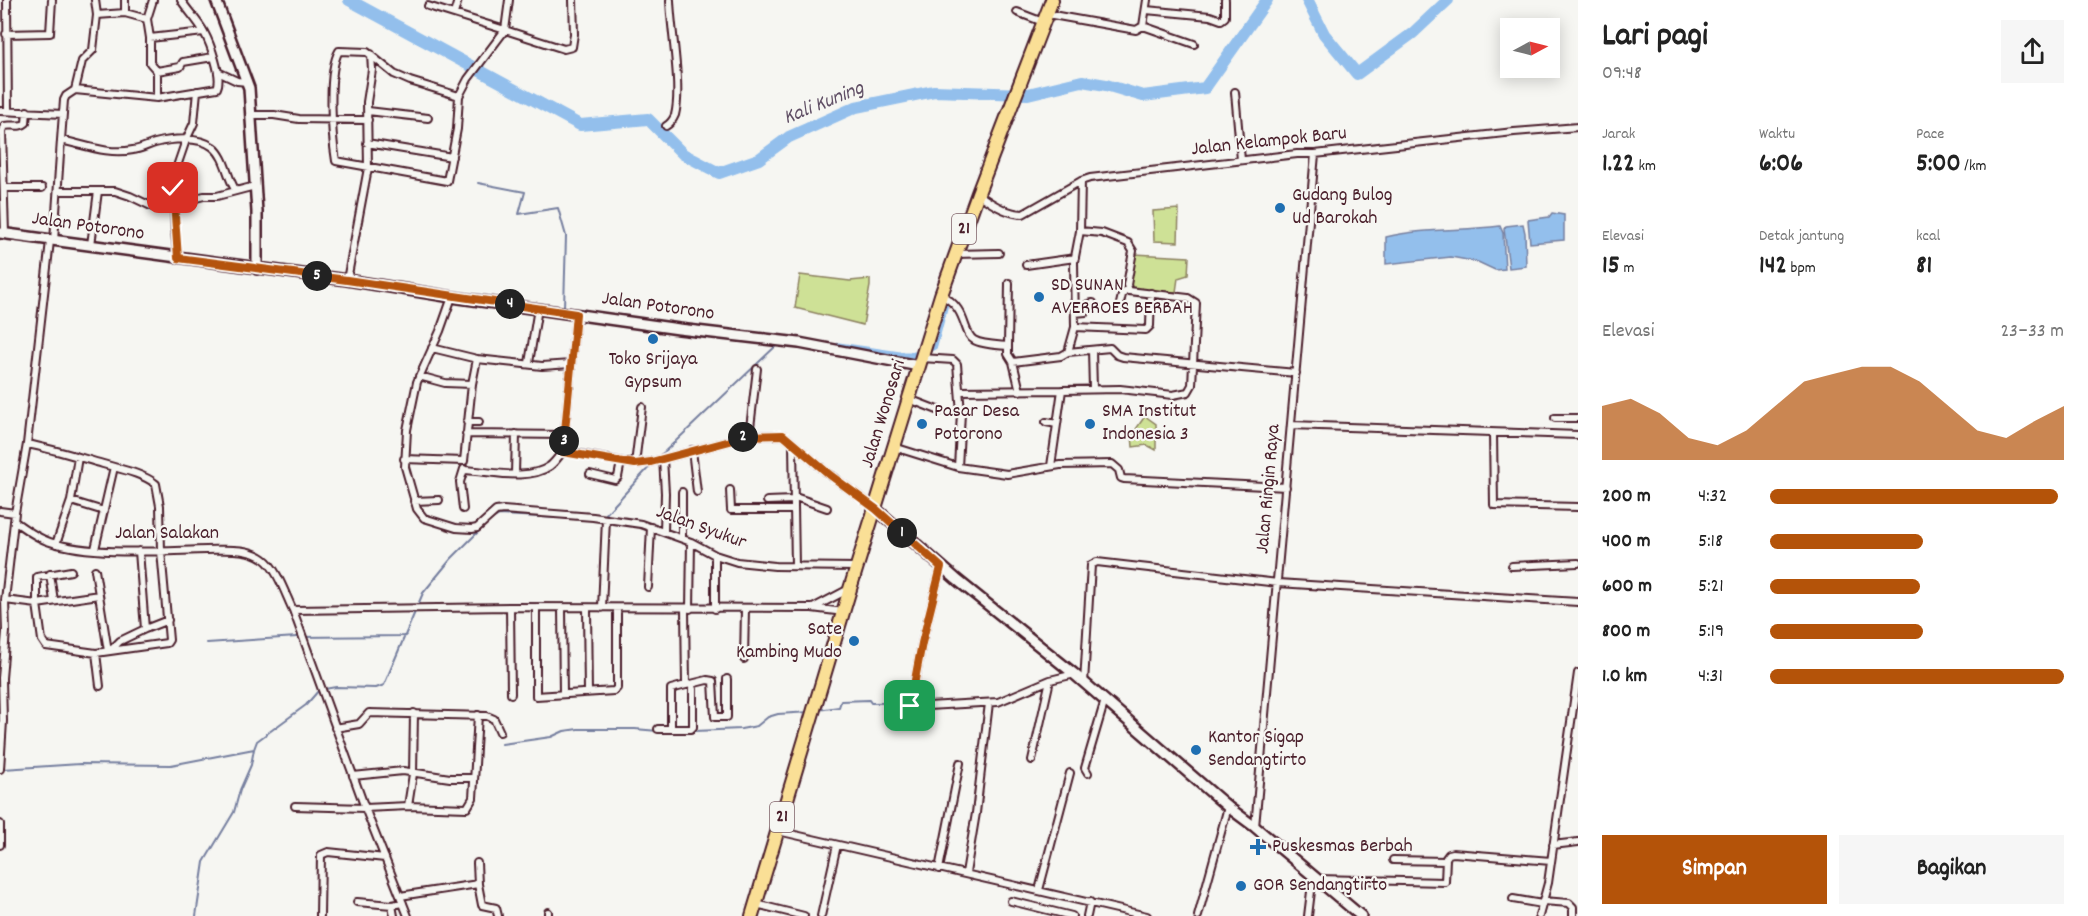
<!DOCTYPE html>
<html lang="id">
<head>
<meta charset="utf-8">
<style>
  :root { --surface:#fff; --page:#f6f6f6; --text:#222; --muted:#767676; --accent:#b45309 }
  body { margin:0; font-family:Dekko,sans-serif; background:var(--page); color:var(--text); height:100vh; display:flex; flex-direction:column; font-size:22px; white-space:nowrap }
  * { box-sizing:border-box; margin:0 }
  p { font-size:20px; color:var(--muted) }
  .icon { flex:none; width:33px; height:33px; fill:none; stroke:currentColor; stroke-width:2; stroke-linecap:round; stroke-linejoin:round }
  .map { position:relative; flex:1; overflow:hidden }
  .side { display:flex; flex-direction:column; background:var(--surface); width:510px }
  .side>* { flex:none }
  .needle { width:39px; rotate:83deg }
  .controls { position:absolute; left:1500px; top:18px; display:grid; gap:12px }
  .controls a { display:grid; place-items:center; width:60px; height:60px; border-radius:0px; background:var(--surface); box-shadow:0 3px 15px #0003; font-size:30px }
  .pin { position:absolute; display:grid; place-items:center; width:51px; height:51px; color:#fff; margin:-26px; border-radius:12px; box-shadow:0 3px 9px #0006 }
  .km { position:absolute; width:30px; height:30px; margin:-15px; border-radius:50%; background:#222; color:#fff; font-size:16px; line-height:30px; text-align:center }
  .round { display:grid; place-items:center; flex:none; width:63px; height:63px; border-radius:0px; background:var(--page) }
  .head { display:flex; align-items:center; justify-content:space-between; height:102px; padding:0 24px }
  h1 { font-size:33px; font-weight:700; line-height:45px }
  .stats { display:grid; grid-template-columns:repeat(3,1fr); gap:9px; height:102px; padding:6px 24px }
  .stats div { display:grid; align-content:center }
  .stats b { font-size:26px; font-weight:700 }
  .stats small { font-size:16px; font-weight:400 }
  .stats p { font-size:16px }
  .chart { height:168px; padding:12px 24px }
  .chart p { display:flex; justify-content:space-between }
  .chart svg { width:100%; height:108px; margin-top:6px; fill:var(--accent); opacity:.7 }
  .primary-button { display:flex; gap:12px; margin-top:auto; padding:12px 24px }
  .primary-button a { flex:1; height:69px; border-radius:0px; background:var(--accent); color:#fff; font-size:24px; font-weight:700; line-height:69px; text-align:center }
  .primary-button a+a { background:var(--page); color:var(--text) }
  ul { padding:0 24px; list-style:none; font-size:20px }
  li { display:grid; grid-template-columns:96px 72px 1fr; align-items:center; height:45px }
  li i { height:15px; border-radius:8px; background:var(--accent) }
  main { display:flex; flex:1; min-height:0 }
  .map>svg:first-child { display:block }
  .green { fill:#cee196; stroke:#8c8060; stroke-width:1.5 }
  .water { fill:#93bfec; stroke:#767f9f; stroke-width:1.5 }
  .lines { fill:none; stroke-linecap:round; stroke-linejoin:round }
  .stream { stroke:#767f9f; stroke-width:2 }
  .canal { stroke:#93bfec; stroke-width:7 }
  .river { stroke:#93bfec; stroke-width:12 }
  .street-casing { stroke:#4a1f2b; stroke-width:10 }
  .secondary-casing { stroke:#4a1f2b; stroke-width:14 }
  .highway-casing { stroke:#4a1f2b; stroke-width:16 }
  .street { stroke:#f6f6f2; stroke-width:6 }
  .secondary { stroke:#f6f6f2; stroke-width:9 }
  .highway { stroke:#fadf96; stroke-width:12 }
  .route-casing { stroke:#fff; stroke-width:12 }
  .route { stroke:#b45309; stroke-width:8 }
  .poi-dot { fill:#1f6fb2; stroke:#f6f6f2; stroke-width:2 }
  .labels { text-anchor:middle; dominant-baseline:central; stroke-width:4.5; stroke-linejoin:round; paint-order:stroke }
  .shield { fill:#f6f6f2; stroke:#7e6067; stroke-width:1.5 }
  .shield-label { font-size:18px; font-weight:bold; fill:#4a1f2b }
  .street-label { font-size:20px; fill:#4a1f2b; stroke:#f6f6f2 }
  .poi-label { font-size:20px; fill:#4a1f2b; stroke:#f6f6f2; text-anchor:start }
  .water-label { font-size:21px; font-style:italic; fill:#604f65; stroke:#f6f6f2 }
</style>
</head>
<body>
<main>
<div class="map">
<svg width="1578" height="916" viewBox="0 0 1578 916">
  <rect width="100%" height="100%" fill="#f6f6f2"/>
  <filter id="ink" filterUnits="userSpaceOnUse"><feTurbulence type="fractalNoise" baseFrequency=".0167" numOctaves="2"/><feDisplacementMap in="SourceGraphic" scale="12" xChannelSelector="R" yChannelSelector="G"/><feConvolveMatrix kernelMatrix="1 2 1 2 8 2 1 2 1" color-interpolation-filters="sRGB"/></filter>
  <g filter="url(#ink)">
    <!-- green -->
    <path class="green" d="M1179 209 1178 242 1154 241 1153 211Z
      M1134 254 1189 257 1188 275 1178 278 1176 292 1130 289Z
      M800 275 850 281 870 279V286L863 325 795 308Z
      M1145 416 1156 424V450L1147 445 1133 447 1132 435Z"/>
    <!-- water -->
    <path class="water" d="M1552 213 1564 215V240L1530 243 1528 220 1549 217Z
      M1523 224 1525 233 1526 266 1509 268 1504 229 1506 226Z
      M1500 226 1503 233 1505 269 1495 270 1478 262 1451 257 1386 264V237C1424 228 1462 231 1500 226Z"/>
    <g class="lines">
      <!-- stream -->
      <path class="stream" d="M478 183 525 192 519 214 558 208 566 236 564 308
        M505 300 561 308
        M659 457 779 343
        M604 516 653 463
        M488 521 499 515 600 520
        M207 643 297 637 406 636
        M1052 677 1067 671
        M818 710 839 707 841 701 869 700 871 703 941 702
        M672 732 741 729 757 726 768 717 778 714 810 712
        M502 744 551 737 564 731 578 729H635L658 731
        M3 769 80 764 171 765 254 749
        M196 916 204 862 234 812 240 790 251 765 254 749 257 741 306 705 319 690 336 687 376 688 384 685 423 593 451 559 484 526"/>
      <!-- canal -->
      <path class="canal" d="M839 346 900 355H916L934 346 945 304"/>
      <!-- river -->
      <path class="river" d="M349 0 580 125 648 119 683 154 719 173 759 159 789 137 856 107 934 91 1028 94 1082 81 1106 85 1143 96 1205 88 1267 0
        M1307 0 1324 34 1357 74 1413 33 1448 0"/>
      <defs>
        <path id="street" d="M7 0 8 111
          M153 0 147 19 150 38V63L157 71V98
          M428 6 505 30 509 0
          M1146 10 1210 16 1221 20 1225 17V0
          M1017 12 1043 22
          M125 13V0
          M454 14 458 0
          M1047 14 1136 30 1143 26 1194 44
          M97 15 125 13 147 19
          M1143 26 1147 0
          M6 34 50 33 52 0
          M150 38 204 32
          M157 71 180 67 183 62 213 57
          M218 72 237 81 248 82
          M75 90 82 61 93 50 97 15 95 0
          M1235 92 1241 160
          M459 96 410 81 394 74 367 52 339 51C327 71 332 137 336 161L447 181 457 129 459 96 468 79 505 30 564 49 572 47 574 34 573 0
          M0 111 63 114
          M368 111 428 118
          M252 115H274L299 119 368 120
          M666 126C671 123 673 120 675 115 682 87 671 31 670 0
          M61 140 64 100 66 96 75 90 157 98 217 88C223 77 210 43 204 32 198 21 188 11 181 0
          M367 143 452 157
          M5 188H42
          M58 191H115L130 196 153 207 173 204 204 196H217L236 191
          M978 194C990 203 1007 214 1023 214L1081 181 1090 178 1297 154H1315L1514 132 1578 127
          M5 234 2 131 4 126C11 124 21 128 26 123L27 111
          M54 241 61 140C85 145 108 155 133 150 141 149 148 145 155 143 171 139 199 136 213 147 226 157 227 178 236 191L255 186
          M91 245 98 191
          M955 254 999 253
          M178 258 175 233 173 178 186 140 194 123 197 91
          M1026 265 1075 258
          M347 280 368 168 367 102 372 70 371 54
          M941 295C968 308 962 333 974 340 982 345 999 345 1008 346V354L1013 362 1061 356 1068 352 1075 327 1074 262 1080 231 1081 181
          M452 297 440 331 417 382 407 430 405 467 417 509 424 518 456 528 472 529 477 528 496 511 503 510 593 517 641 524 691 542 715 555 737 562 775 566 856 567
          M1119 308 1122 295 1128 288
          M1075 313 1086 312 1088 304 1093 303
          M576 314 563 451 635 464 651 462 749 436 783 435 830 475 875 508
          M1075 327 1146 330 1150 326 1151 293
          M1008 346 1009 283
          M432 348 477 359
          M1092 350 1093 389
          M1068 352 1110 348 1117 355 1123 357 1296 373
          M922 358 953 360 957 364 961 413 958 467 1007 474 1060 465 1112 464 1119 470 1121 478 1124 479 1286 487
          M1013 362 1020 391
          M529 363 538 308
          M472 384 477 359 542 366 571 364
          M960 391 1062 390
          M909 399 940 411
          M1555 418H1578
          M467 422H479
          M1046 422 1057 424
          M1291 425 1578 435
          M1493 433 1494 505 1578 507
          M466 434 565 435
          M749 436 757 369
          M793 444 795 566
          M894 447 958 467
          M692 450 697 492
          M663 458 665 493 664 532
          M404 459 464 461 472 384 445 383 419 376
          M635 464 642 407
          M1051 466 1062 390 1120 389 1173 395 1188 392 1192 385 1196 303 1188 298 1129 291 1127 285 1133 251 1128 243 1102 233 1080 231
          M464 470C490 471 527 482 550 466 555 462 559 456 563 451
          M515 474 516 434
          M590 474 615 480 618 477 621 462
          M730 490 731 510H794
          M795 497 827 508
          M71 501 104 511
          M414 501 439 500
          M767 501 794 500
          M463 509 460 482 464 469
          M0 511 15 513
          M14 521C25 529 37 538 50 542 93 556 159 551 206 550 224 550 248 547 264 559 277 568 286 596 293 610
          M682 538V492
          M56 544 71 501 78 457
          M95 549 114 467
          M1512 566 1578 563
          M941 567 922 643 910 707 998 702 1050 680
          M95 570 108 651
          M71 571 37 577V604L99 595
          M50 574 54 601
          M648 587 651 527
          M5 600 37 604 42 640 46 646 96 653 167 643 169 640 161 551 160 506 156 484C142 473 120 469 103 464 78 457 53 449 27 444
          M510 607 511 694
          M536 608V696L614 691 617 688V608
          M562 608 563 694
          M587 608 588 693
          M602 608 606 519
          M813 608 849 589
          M690 609 691 542
          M715 609V555
          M145 629 168 620
          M111 650 120 641 145 629 139 551
          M96 653 100 686
          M744 659 745 609
          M1084 683 1091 565 1097 562 1278 583 1578 602
          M691 684 707 680 713 681 715 717H727V679
          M335 728 359 724 369 713 487 716 494 719 500 732
          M658 729H691L693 727V689L691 684 686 685 685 609
          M671 729V689L686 685
          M1032 760 1050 680 1075 674
          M0 769 3 721 2 678 6 632 5 600 15 513 27 444 50 241
          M1088 773 1085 768 1105 700
          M353 776 403 771 450 778H474
          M295 806 365 808 408 806 467 808 473 798 478 715
          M408 806 413 774 414 713
          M0 824V845
          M1255 827 1315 154
          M778 831 1147 916
          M1553 845 1578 842
          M1393 860 1446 861
          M477 863 478 884
          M939 869 960 763
          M966 873 976 813 989 703
          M1318 879 1445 882 1446 858 1449 854 1453 853 1551 861
          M1039 890 1070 773
          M400 896 478 884 482 905 496 908 498 916
          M1513 899 1542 904
          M1011 901 1072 916
          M1543 901 1569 903 1573 907V916
          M357 902 392 905 403 903
          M756 904 804 916
          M392 905 394 916
          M548 912V916
          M320 916 321 855 328 852 385 858
          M408 916 365 808 293 610 510 607 812 608 844 612
          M821 916 837 845
          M1087 916 1090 902
          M1198 916 1228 807
          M1308 916 1313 875
          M1539 916 1548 883 1578 673"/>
        <path id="secondary" d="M216 0 249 88 257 212V269
          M0 233 347 280 452 297 679 329 799 343 919 366
          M876 509 956 579 1073 673 1228 807 1255 827 1361 916"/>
        <path id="highway" d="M752 916 850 589 941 295 978 193 1052 0"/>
      </defs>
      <!-- street casing -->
      <use href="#street" class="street-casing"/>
      <!-- secondary casing -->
      <use href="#secondary" class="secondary-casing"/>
      <!-- highway casing -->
      <use href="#highway" class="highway-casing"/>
      <!-- street -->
      <use href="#street" class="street"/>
      <!-- secondary -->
      <use href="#secondary" class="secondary"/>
      <!-- highway -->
      <use href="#highway" class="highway"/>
    </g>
  </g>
  <g class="lines" filter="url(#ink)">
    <defs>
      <path id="route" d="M173 188 178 258 347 280 576 314 563 452 635 464 651 462 749 436 783 435 830 475 876 509 941 567 922 643 910 706"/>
    </defs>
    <!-- route casing -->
    <use href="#route" class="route-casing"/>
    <!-- route -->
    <use href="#route" class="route"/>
  </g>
  <!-- markers -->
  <g class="poi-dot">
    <circle cx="1280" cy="208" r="6"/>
    <circle cx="1039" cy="297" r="6"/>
    <circle cx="653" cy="339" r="6"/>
    <circle cx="922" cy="424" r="6"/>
    <circle cx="1090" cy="424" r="6"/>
    <circle cx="854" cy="641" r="6"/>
    <circle cx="1196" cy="750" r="6"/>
    <path d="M1255 838h6v6h6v6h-6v6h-6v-6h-6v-6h6z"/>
    <circle cx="1241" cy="886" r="6"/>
  </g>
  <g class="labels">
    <!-- shield labels -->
    <g class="shield">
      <rect x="952" y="214" width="24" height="30" rx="4.5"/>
      <rect x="770" y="802" width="24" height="30" rx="4.5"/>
    </g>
    <g class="shield-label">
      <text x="964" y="229">21</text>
      <text x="782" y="817">21</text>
    </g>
    <!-- street labels -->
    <g class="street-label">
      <text transform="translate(1269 142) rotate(-6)">Jalan Kelampok Baru</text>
      <text transform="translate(88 227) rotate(8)">Jalan Potorono</text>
      <text transform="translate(658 307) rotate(8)">Jalan Potorono</text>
      <text transform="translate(884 414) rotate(-73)">Jalan Wonosari</text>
      <text transform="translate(1269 489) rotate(-85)">Jalan Ringin Raya</text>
      <text transform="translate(701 528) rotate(20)">Jalan Syukur</text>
      <text x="167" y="534">Jalan Salakan</text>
    </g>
    <!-- poi labels -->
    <g class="poi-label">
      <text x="1292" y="196">Gudang Bulog<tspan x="1292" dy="23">Ud Barokah</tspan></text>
      <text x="1051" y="286">SD SUNAN<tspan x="1051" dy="23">AVERROES BERBAH</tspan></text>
      <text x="653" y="360" text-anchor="middle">Toko Srijaya<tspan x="653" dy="23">Gypsum</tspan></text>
      <text x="934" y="412">Pasar Desa<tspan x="934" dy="23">Potorono</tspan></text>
      <text x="1102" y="412">SMA Institut<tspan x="1102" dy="23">Indonesia 3</tspan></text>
      <text x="842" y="630" text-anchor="end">Sate<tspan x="842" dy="23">Kambing Mudo</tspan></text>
      <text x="1208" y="738">Kantor Sigap<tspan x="1208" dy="23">Sendangtirto</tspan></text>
      <text x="1272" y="847">Puskesmas Berbah</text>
      <text x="1253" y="886">GOR Sendangtirto</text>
    </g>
    <!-- water labels -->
    <g class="water-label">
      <text transform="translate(824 104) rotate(-22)">Kali Kuning</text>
    </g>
  </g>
</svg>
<div class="controls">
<a><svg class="needle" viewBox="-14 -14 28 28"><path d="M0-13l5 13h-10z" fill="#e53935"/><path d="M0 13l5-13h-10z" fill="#767676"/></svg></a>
</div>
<div class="pin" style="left:910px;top:706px;background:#1e9e55"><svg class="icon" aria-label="arrive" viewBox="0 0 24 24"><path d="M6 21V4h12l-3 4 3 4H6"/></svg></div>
<div class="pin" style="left:173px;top:188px;background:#d93025"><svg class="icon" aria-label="check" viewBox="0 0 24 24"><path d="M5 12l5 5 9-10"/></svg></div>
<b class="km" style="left:902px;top:533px">1</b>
<b class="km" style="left:743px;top:437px">2</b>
<b class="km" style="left:564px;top:441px">3</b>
<b class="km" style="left:510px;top:304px">4</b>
<b class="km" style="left:317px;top:276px">5</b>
</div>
<section class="side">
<div class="head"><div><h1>Lari pagi</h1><p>09:48</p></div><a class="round"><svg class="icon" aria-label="share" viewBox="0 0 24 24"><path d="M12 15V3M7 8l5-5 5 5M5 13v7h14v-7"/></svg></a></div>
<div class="stats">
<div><p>Jarak</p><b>1.22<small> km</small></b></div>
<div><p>Waktu</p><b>6:06</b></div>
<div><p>Pace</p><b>5:00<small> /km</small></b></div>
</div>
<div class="stats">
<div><p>Elevasi</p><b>15<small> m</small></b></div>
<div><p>Detak jantung</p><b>142<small> bpm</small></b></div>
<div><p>kcal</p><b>81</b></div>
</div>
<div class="chart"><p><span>Elevasi</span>23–33 m</p>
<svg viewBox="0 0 160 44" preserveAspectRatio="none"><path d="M0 44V22L10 19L20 25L30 35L40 38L50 32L60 22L70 12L80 9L90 6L100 6L110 12L120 22L130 32L140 35L150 28L160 22V44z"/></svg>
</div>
<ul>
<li><b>200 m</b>4:32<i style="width:98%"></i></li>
<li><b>400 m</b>5:18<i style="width:52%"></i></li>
<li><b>600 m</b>5:21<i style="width:51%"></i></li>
<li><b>800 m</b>5:19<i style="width:52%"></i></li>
<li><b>1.0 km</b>4:31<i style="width:100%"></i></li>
</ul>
<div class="primary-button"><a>Simpan</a><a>Bagikan</a></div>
</section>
</main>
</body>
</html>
